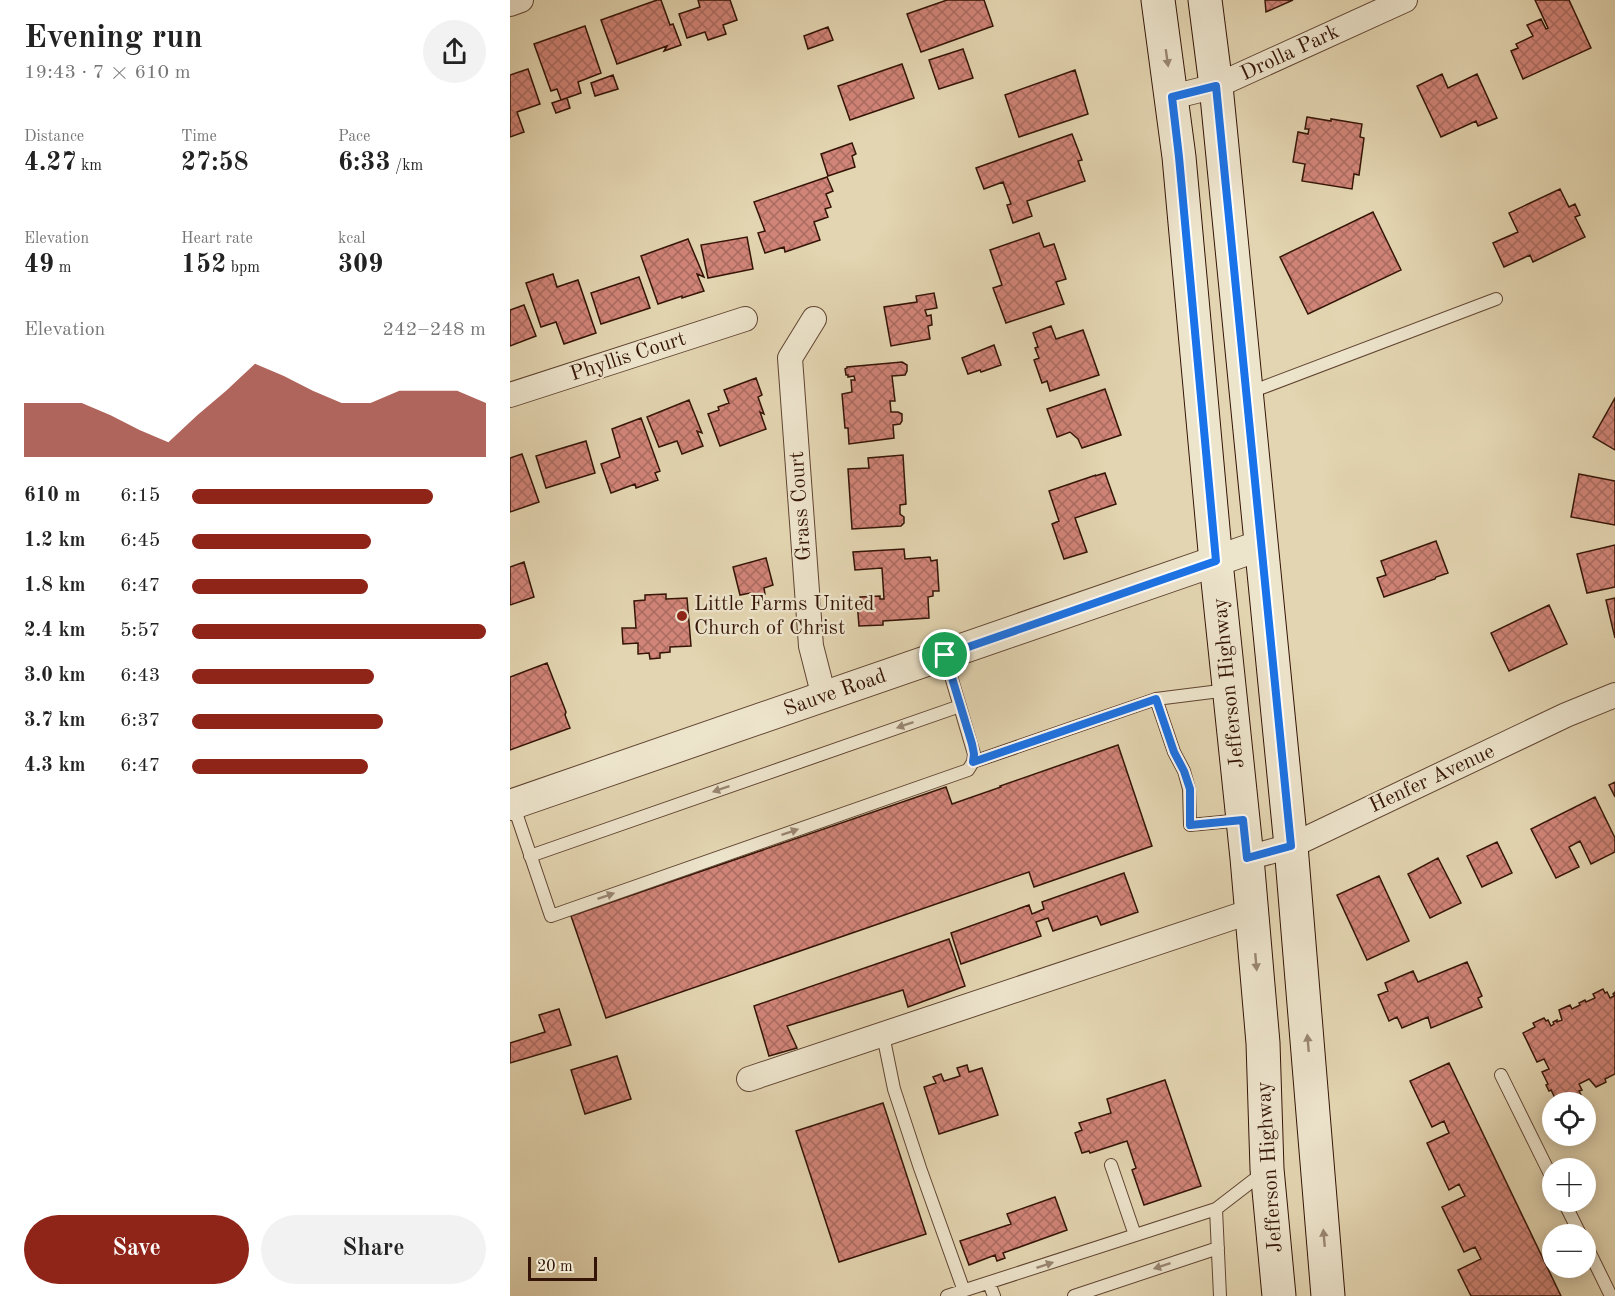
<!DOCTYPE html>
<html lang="en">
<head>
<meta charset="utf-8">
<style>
  :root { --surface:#fff; --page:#f2f2f2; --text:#222; --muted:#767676; --accent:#8f2418 }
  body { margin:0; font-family:"Old Standard TT",serif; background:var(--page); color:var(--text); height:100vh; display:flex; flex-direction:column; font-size:22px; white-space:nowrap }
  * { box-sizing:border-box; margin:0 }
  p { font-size:20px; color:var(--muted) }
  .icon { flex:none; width:33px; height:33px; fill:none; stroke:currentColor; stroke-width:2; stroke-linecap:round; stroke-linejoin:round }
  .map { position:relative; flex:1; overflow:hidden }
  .drawer { display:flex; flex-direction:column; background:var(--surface); width:510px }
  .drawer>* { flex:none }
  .tools { position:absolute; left:1032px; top:1092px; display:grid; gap:12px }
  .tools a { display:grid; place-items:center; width:54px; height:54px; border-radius:50%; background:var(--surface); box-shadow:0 3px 15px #0003; font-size:30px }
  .scale { position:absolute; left:18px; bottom:15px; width:69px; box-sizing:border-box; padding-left:6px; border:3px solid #341406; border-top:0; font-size:16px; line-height:21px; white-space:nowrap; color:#341406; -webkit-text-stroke:4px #ede4cc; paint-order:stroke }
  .pin { position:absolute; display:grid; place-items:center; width:51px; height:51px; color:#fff; margin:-26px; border:3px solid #fff; border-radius:50%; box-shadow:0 2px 6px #0007 }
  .round { display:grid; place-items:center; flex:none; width:63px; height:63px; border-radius:32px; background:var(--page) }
  .headline { display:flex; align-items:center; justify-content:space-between; height:102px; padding:0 24px }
  h1 { font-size:33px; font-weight:700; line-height:45px }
  .stats { display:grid; grid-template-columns:repeat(3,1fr); gap:9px; height:102px; padding:6px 24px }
  .stats div { display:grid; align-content:center }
  .stats b { font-size:26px; font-weight:700 }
  .stats small { font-size:16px; font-weight:400 }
  .stats p { font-size:16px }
  .chart { height:168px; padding:12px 24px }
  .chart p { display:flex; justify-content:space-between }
  .chart svg { width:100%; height:108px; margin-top:6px; fill:var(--accent); opacity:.7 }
  .primary-button { display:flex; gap:12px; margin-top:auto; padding:12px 24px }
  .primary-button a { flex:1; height:69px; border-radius:36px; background:var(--accent); color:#fff; font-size:24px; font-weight:700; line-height:69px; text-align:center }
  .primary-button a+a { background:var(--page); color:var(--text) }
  ul { padding:0 24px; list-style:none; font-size:20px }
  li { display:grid; grid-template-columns:96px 72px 1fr; align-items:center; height:45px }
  li i { height:15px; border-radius:8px; background:var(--accent) }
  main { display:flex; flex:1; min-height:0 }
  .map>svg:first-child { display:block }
  .building { fill:url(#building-cross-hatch); stroke:#341406; stroke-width:1.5 }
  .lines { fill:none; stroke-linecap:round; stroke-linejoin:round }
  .service-casing { stroke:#604431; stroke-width:14 }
  .minor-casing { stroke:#604431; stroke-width:26 }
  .tertiary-casing { stroke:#604431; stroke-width:32 }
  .secondary-casing { stroke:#341406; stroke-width:35 }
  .service { stroke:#ede4cc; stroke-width:12 }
  .minor { stroke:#ede4cc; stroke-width:24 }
  .tertiary { stroke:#ede4cc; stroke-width:30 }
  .secondary { stroke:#ede4cc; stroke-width:33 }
  .oneway { fill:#9a8673 }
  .route-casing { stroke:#fff; stroke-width:12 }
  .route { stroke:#1a73e8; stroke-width:8 }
  .poi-dot { fill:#8f2418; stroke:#ede4cc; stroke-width:2 }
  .labels { text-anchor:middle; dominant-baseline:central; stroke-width:4.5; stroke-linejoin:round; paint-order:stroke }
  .street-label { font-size:21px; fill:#341406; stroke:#ede4cc }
  .poi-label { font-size:21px; fill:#341406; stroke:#ede4cc; text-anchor:start }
</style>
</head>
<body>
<main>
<section class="drawer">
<div class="headline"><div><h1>Evening run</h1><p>19:43 · 7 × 610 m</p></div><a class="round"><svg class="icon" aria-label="share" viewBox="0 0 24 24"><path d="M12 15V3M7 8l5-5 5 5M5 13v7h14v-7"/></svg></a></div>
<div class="stats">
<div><p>Distance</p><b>4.27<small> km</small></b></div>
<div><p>Time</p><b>27:58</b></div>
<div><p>Pace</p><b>6:33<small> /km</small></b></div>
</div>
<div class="stats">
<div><p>Elevation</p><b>49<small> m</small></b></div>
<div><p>Heart rate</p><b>152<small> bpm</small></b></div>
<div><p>kcal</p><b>309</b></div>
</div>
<div class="chart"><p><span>Elevation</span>242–248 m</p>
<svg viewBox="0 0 160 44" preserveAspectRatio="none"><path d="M0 44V22L10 22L20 22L30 27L40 33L50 38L60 27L70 17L80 6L90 11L100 17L110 22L120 22L130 17L140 17L150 17L160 22V44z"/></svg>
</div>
<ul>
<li><b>610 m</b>6:15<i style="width:82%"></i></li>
<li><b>1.2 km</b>6:45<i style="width:61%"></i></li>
<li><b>1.8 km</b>6:47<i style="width:60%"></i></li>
<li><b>2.4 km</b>5:57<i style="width:100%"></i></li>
<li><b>3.0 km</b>6:43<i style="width:62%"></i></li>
<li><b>3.7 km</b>6:37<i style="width:65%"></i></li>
<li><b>4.3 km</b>6:47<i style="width:60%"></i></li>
</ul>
<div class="primary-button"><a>Save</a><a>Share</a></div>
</section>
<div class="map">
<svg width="1105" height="1296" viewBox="0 0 1105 1296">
  <defs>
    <pattern id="building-cross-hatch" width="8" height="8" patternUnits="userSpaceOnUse" patternTransform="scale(1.5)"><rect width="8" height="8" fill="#d18478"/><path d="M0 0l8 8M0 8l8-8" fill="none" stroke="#aa6b60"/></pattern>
  </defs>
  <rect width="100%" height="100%" fill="#e3d5b1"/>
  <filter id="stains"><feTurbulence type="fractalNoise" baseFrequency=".00333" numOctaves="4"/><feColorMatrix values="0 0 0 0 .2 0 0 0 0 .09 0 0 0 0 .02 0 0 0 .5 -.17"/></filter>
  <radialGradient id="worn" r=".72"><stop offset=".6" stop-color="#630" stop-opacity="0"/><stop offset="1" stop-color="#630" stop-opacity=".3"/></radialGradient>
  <!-- building -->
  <path class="building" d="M147 0H151L160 25 163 24 171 45 154 51 157 46 107 64 91 20Z
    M188 0H220L227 20 213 25 216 34 198 40 195 32 177 38 169 14 190 7Z
    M437 0H474L483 26 411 52 397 14Z
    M755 0H783L756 12Z
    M1025 0H1059L1081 48 1013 79 1001 51 1008 48 1006 44 1023 36 1017 25 1031 19 1036 29 1038 28Z
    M75 26 91 73 68 82 71 93 51 100 47 89 41 91 24 44Z
    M318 27 323 40 298 49 294 36Z
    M453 49 463 78 429 89 419 60Z
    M392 64 404 98 340 120 328 86Z
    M18 69 30 104 7 112 14 132 0 137V75Z
    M565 70 578 114 509 137 495 95Z
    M932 74 938 88 967 74 987 118 968 126 966 121 931 137 907 86Z
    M103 75 108 89 85 96 81 83Z
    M57 98 60 108 46 113 42 103Z
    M797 117 821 121V119L852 124 850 137 854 138 849 175 844 174 842 189 792 181 795 164 783 162 788 132 798 134 799 129H795Z
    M562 134 572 160 568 161 575 181 517 201 522 216 503 223 497 205 501 204 493 182 474 189 466 168Z
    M342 143 346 154 342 156 345 167 318 176 311 154Z
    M317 177 323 191 316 194 321 207 315 209 318 217 304 222 310 240 275 252 274 247 255 253 248 233 255 231 244 202Z
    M1050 189 1059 207 1065 204 1070 215 1065 217 1075 237 1023 262 1020 255 994 267 983 243 1008 232 999 213Z
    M863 212 891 270 798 314 770 257Z
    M529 233 534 247 544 244 556 279 546 282 554 304 496 323 483 288 492 285 480 250Z
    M237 237 243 269 198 278 191 245Z
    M178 239 194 277 187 274 194 291 172 298V296L148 304 131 256Z
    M43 274 47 287 68 280 86 333 54 344 46 322 31 327 16 283Z
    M129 277 140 308 91 324 81 293Z
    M424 293 427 308 415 310 417 316 421 315 422 325 418 326 420 339 381 346 374 307 407 302 406 296Z
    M14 305 26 336 0 346V310Z
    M541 326 546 339 573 330 589 375 540 391 537 381 532 383 524 360 529 358 525 348 528 347 523 333Z
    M484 345 491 365 471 372 470 370 458 374 452 358Z
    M392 362 397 365V371L395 375 382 376 385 401H380L381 412H388L392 414V421L390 424 383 425 384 438 339 444 338 428H335L332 394 342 392 341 380H345L344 376 338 377V375H336L335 369 337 368V367Z
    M246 378 252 395 248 397 254 414 250 412 256 429 210 446 198 414 209 410 208 407 219 403 214 390Z
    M595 389 611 435 572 448 568 439 560 432 547 437 537 409Z
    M1105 398V450L1083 437Z
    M179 400 192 433 187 431 193 446 172 454 167 441 149 447 137 417Z
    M131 418 150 471 145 473 148 480 126 488 125 484 101 493 91 464 110 457 102 429Z
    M76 441 85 473 36 488 26 456Z
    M12 454 29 502 0 512V458Z
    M393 455 396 504 390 505V514L394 517V523L391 526 342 529 338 469 359 468 358 458Z
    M595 473 606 504 565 518 577 552 554 559 542 524 549 521 539 491 586 475 585 476Z
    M1069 474 1105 481V525L1061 517Z
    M926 541 938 573 926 577 925 579 874 597 867 578 876 575 871 561Z
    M1105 545V587L1077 593 1067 554Z
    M394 549 395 559 420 557 421 561 427 560 429 591H423V596L418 597 419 618 373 621V625L349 626 347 601H350V597L370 596V599H374L372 568 345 570 343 552Z
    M256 558 263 585 254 588 255 594 242 599 240 593 230 595 223 567Z
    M14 562 24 597 0 605V567Z
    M156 594V599L177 598 181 646 160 647V652L150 653V658L140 659 139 653 128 654V643L113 644 112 628H126L124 601 135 600V595Z
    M1105 598V638L1096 600Z
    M1039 605 1057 644 999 671 981 633Z
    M37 663 56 712 55 715 60 728 0 750V677Z
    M608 745 642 846 524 887 519 872 96 1018 61 916 436 787 442 804 491 787 490 786Z
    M1105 782V797L1099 785Z
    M1085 797 1105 838V852L1081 864 1070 841 1059 847 1069 867 1046 878 1021 829Z
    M987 842 1002 873 972 887 957 856Z
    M928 858 951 903 920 918 898 874Z
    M614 873 628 912 591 925 587 916 543 931 538 918 526 922 531 936 451 964 441 933 519 905 522 914 534 909 532 902Z
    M869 876 899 941 857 960 827 895Z
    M439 939 455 986 398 1007 393 990 277 1026 287 1048 259 1056 244 1006Z
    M957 962 972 996 968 998 972 1007 921 1028 918 1017 892 1028 887 1017 879 1021 868 995 878 991 875 983 903 971 908 982Z
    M1093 989 1095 993 1097 992 1100 998 1104 996 1103 994 1105 992V1074L1095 1079 1096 1082 1086 1087 1079 1079 1069 1084 1072 1090 1069 1091 1071 1095 1063 1099 1061 1096 1047 1102 1041 1090 1039 1091 1036 1085 1038 1084 1032 1072 1039 1069 1034 1059 1027 1062 1013 1033 1025 1027 1023 1023 1034 1018 1036 1021 1038 1020 1041 1026 1044 1024 1043 1022 1047 1020V1022L1052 1020 1049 1010 1060 1005 1062 1009 1070 1005 1069 1003 1075 1000 1076 1002 1085 998 1083 994Z
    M49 1009 61 1045 0 1063V1043L35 1032 29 1015Z
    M107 1056 121 1099 75 1114 61 1070Z
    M939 1063 1051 1296H961L948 1270 971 1259 965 1247 954 1252 932 1207 955 1196 949 1184 939 1190 917 1143 939 1133 934 1121 922 1127 900 1081Z
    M457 1065 459 1072 472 1068 488 1115 429 1134 414 1087 426 1083 423 1077 431 1074 434 1081 450 1076 447 1068Z
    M655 1080 691 1186 634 1205 622 1170 626 1168 617 1141 580 1153 579 1151 572 1153 565 1133 572 1130 569 1123 601 1113 597 1099Z
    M373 1103 416 1234 329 1262 286 1131Z
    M545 1197 557 1230 493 1253 495 1258 487 1261 485 1255 459 1265 450 1241 501 1224 497 1214Z"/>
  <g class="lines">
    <defs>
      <path id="service" d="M738 393 986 299
        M646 699 664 752 674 771 679 789 680 825 732 820
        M463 762 646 699 718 690
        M3 804 41 916 458 770 463 762 464 754 435 656
        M20 856 450 706
        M373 1035 384 1089 410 1168 454 1291
        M991 1075 1042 1178
        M601 1165 625 1235
        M1054 1202 1070 1234
        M706 1209 710 1296
        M1076 1245 1101 1296
        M479 1283 484 1296
        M437 1296 706 1209 754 1172
        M564 1296 708 1248"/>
      <path id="minor" d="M0 4 11 0
        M662 97 706 86 895 0
        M304 319 280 358 301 646 314 697
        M0 395 235 319
        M737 858 781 846 1056 715 1105 695
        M239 1079 742 911"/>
      <path id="tertiary" d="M0 805 752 545"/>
      <path id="secondary" d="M648 0 669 157 706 562 737 858 753 1043 757 1169 769 1296
        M695 0 706 86 781 846 818 1296"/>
    </defs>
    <!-- service casing -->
    <use href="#service" class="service-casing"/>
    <!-- minor casing -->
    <use href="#minor" class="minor-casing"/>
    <!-- tertiary casing -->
    <use href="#tertiary" class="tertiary-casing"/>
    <!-- secondary casing -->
    <use href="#secondary" class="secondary-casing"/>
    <!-- service -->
    <use href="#service" class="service"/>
    <!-- minor -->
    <use href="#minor" class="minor"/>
    <!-- tertiary -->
    <use href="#tertiary" class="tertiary"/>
    <!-- secondary -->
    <use href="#secondary" class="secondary"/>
  </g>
  <!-- one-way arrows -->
  <defs><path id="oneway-solid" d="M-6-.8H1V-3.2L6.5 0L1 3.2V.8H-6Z" transform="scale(1.5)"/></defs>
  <g class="oneway">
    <use href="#oneway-solid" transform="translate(657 58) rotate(82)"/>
    <use href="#oneway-solid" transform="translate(395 725) rotate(161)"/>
    <use href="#oneway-solid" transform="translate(211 789) rotate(161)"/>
    <use href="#oneway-solid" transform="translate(280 832) rotate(-19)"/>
    <use href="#oneway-solid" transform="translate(96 896) rotate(-19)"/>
    <use href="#oneway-solid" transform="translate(746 962) rotate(85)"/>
    <use href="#oneway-solid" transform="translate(798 1043) rotate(-95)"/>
    <use href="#oneway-solid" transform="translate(814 1238) rotate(-95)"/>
    <use href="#oneway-solid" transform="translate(535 1265) rotate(-18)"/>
    <use href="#oneway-solid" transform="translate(652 1266) rotate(162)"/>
  </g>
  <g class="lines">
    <defs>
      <path id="route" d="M706 86 781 846 737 858 733 820 680 825V789L674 771 664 752 646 699 463 762 464 754 462 744 435 655 706 561 669 157 662 97Z"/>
    </defs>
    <!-- route casing -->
    <use href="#route" class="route-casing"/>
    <!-- route -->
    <use href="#route" class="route"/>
  </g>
  <!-- markers -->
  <circle class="poi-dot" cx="172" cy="616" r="6"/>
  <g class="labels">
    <!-- street labels -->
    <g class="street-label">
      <text transform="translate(780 53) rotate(-25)">Drolla Park</text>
      <text transform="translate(118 357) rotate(-18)">Phyllis Court</text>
      <text transform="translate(291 506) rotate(-94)">Grass Court</text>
      <text transform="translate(719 683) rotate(-96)">Jefferson Highway</text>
      <text transform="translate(325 693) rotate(-19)">Sauve Road</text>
      <text transform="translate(922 779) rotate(-25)">Henfer Avenue</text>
      <text transform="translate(760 1167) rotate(-94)">Jefferson Highway</text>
    </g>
    <!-- poi labels -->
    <g class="poi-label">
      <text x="184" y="604">Little Farms United<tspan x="184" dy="24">Church of Christ</tspan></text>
    </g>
  </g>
  <rect width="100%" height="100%" filter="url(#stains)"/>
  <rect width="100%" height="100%" fill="url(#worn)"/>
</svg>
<div class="tools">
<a><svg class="icon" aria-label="locate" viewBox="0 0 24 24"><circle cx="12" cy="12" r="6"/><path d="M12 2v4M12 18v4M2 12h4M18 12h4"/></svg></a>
<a>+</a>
<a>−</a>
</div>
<div class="scale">20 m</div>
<div class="pin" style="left:435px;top:655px;background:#1e9e55"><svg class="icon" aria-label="arrive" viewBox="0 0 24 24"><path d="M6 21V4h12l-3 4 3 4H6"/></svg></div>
</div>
</main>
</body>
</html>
